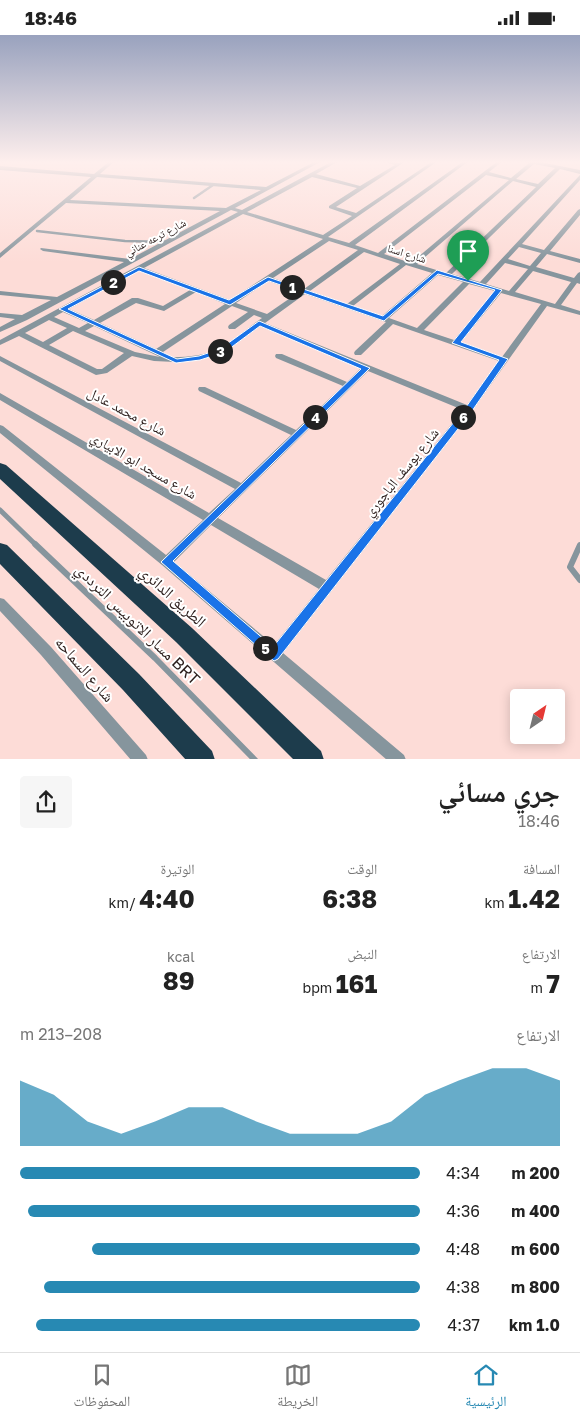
<!DOCTYPE html>
<html lang="ar">
<head>
<meta charset="utf-8">
<style>
  :root { --surface:#fff; --page:#f6f6f6; --text:#222; --muted:#767676; --line:#e0e0e0; --accent:#2789b3 }
  body { margin:0; font-family:"Golos Text","Noto Naskh Arabic",sans-serif; background:var(--page); color:var(--text); direction:rtl; height:100vh; display:flex; flex-direction:column; font-size:19px; white-space:nowrap }
  * { box-sizing:border-box; margin:0 }
  p { font-size:16px; color:var(--muted) }
  .icon { flex:none; width:28px; height:28px; fill:none; stroke:currentColor; stroke-width:2; stroke-linecap:round; stroke-linejoin:round }
  .map { position:relative; height:724px; overflow:hidden; direction:ltr }
  .details { display:flex; flex-direction:column; background:var(--surface); flex:1 }
  .details>* { flex:none }
  .needle { width:32px; rotate:35deg }
  .fabs { position:absolute; left:510px; top:654px; display:grid; gap:10px }
  .fabs a { display:grid; place-items:center; width:55px; height:55px; border-radius:5px; background:var(--surface); box-shadow:0 2px 12px #0003; font-size:25px }
  .pin { position:absolute; display:grid; place-items:center; width:42px; height:42px; color:#fff; margin:-51px -21px; border-radius:50% 50% 50% 0; rotate:-45deg; box-shadow:0 0 5px #0007 }
  .pin .icon { rotate:45deg }
  .km { position:absolute; width:25px; height:25px; margin:-12px; border-radius:50%; background:#222; color:#fff; font-size:14px; line-height:25px; text-align:center }
  .round { display:grid; place-items:center; flex:none; width:52px; height:52px; border-radius:5px; background:var(--page) }
  .overview { display:flex; align-items:center; justify-content:space-between; height:85px; padding:0 20px }
  h1 { font-size:28px; font-weight:700; line-height:38px }
  .figures { display:grid; grid-template-columns:repeat(3,1fr); gap:8px; height:85px; padding:5px 20px }
  .figures div { display:grid; align-content:center }
  .figures b { font-size:25px; font-weight:700 }
  .figures small { font-size:14px; font-weight:400 }
  .figures p { font-size:14px }
  .chart { height:140px; padding:10px 20px }
  .chart p { display:flex; justify-content:space-between }
  .chart svg { width:100%; height:90px; margin-top:5px; fill:var(--accent); opacity:.7 }
  ul { padding:0 20px; list-style:none; font-size:16px }
  li { display:grid; grid-template-columns:80px 60px 1fr; align-items:center; height:38px }
  li i { height:12px; border-radius:6px; background:var(--accent) }
  .status { display:flex; justify-content:space-between; align-items:center; height:35px; padding:0 25px; background:var(--surface); direction:ltr }
  .status svg { height:14px; fill:currentColor }
  .tab-bar { display:flex; justify-content:space-around; align-items:center; height:70px; border-top:1px solid var(--line); background:var(--surface); font-size:14px; color:var(--muted) }
  .tab-bar a { display:grid; justify-items:center; gap:2px }
  .tab-bar .current { color:var(--accent) }
  .map>svg:first-child { display:block }
  .lines { fill:none; stroke-linecap:round; stroke-linejoin:round }
  .lane-far2 { stroke:#86959d; stroke-width:2.5 }
  .lane-far1 { stroke:#86959d; stroke-width:5 }
  .lane { stroke:#86959d; stroke-width:6 }
  .street { fill:#86959d; fill-rule:evenodd }
  .highway { fill:#1d3c4c; fill-rule:evenodd }
  .route { fill:#1a73e8; stroke:#fff; fill-rule:evenodd }
  .labels { text-anchor:middle; dominant-baseline:central; stroke-width:4; stroke-linejoin:round; paint-order:stroke }
  .far-street-label { font-size:11px; fill:#2b1d1b; stroke:#fff }
  .street-label { font-size:14px; fill:#2b1d1b; stroke:#fff }
  .near-street-label { font-size:16px; fill:#2b1d1b; stroke:#fff }
</style>
</head>
<body>
<div class="status"><b>18:46</b><svg viewBox="0 0 49 12"><path d="M0 12V9h3v3zM5 12V6h3v6zM10 12V3h3v9zM15 12V0h3v12zM26 1h20v11H26zM47 4h2v5h-2z"/></svg></div>
<div class="map">
<svg width="580" height="725" viewBox="0 0 580 725">
  <rect width="100%" height="100%" fill="#fddcd7"/>
  <g class="lines">
    <!-- lane-far2 -->
    <path class="lane-far2" d="M194 163 213 150
      M37 196 125 206 167 207"/>
    <!-- lane-far1 -->
    <path class="lane-far1" d="M0 475 36 510"/>
    <!-- lane -->
    <path class="lane" d="M35 509 155 623 255 725
      M580 510 570 532 580 545"/>
    <!-- street -->
    <path class="street" d="M110 126H115L100 139 266 152 316 126H322L235 173 242 175 333 126H339L316 139 360 151 395 130 382 126 398 128 406 126 336 172 356 178 433 126H438L328 202 349 208 464 126H469L355 210 378 218 498 126H503L489 137 511 143 529 128 526 126H535L580 135V139L560 134 452 239 480 247 580 140V145L522 209 544 215 578 175 580 174V180L550 216 580 224V228L547 219 536 232 574 243 578 238 580 237V249L577 248 561 270 580 276V280L547 271 472 376 283 618 404 720 406 725H387L162 530 0 398V390L3 391 166 520 203 485 0 365V358L209 478 235 454 0 326V321L241 448 291 400 199 356 198 354 199 352H205L296 395 343 351 276 323 275 321 276 319H282L347 347 361 333 260 291 225 317 198 325 175 327 154 326 132 321 107 338 96 340 19 301 0 310V305L238 177 231 175 27 285 0 297V292L15 284 0 282V278L22 280 51 265 0 260V256L57 262 124 227 43 216 40 214 41 213 130 224 220 176 66 168 0 223V218L91 142 0 135V131L94 139ZM534 129 555 133 538 149 516 144ZM486 140 509 145 411 228 384 219ZM97 142 261 155 226 173 70 165ZM312 142 357 153 329 171V173L352 181 323 200 247 177ZM513 146 536 152 446 238 417 229ZM243 179 323 204 230 265 144 233ZM329 206 358 215 304 254 273 243ZM519 212 541 218 530 231 508 224ZM364 217 400 229 347 269 310 256ZM505 228 528 234 509 256 486 249ZM406 230 432 238 382 281 353 271ZM139 235 190 255 163 271 138 263H132L94 285 69 274ZM533 236 571 247 555 269 515 257ZM438 240 463 247 417 293 389 283ZM268 246 299 257 267 279 236 268ZM469 249 495 256 454 305 424 295ZM196 257 225 269 156 314 100 288 136 268 164 276ZM501 258 541 269 502 322 461 307ZM305 259 386 287 355 316 354 318 355 320H361L393 289 499 326 467 370 265 288ZM232 271 248 277 229 290 228 292 229 294H235L254 280 262 283C249 292 235 305 220 313 204 321 183 323 165 322L167 320 163 317ZM63 277 88 288 79 293 54 282ZM49 285 67 293 43 307 25 298ZM94 291 160 322 135 317 85 296ZM73 296 124 318 102 334H97L49 310ZM368 336 463 375 326 545 218 483ZM211 490 319 554 274 610 174 527Z
      M0 563 4 564 51 612 146 720 148 725H131L41 620 0 576Z"/>
    <!-- highway -->
    <path class="highway" d="M0 428 6 430 192 593 321 716 324 725H294L176 607 0 444Z
      M0 508 7 510 139 639 212 716 215 725H186L123 655 0 529Z"/>
  </g>
  <!-- sky -->
  <linearGradient id="sky" x2="0" y2="1"><stop stop-color="#99a2be"/><stop offset="0.56" stop-color="#feefed"/><stop offset="1" stop-color="#feefed" stop-opacity="0"/></linearGradient>
  <rect width="580" height="227" fill="url(#sky)"/>
  <!-- route -->
  <path class="route" d="M139 232 229 265 268 242 383 281 437 235 502 255 461 307 508 324 472 376 278 624 274 626 161 527 361 334 260 291 225 317 200 325 176 328 59 274ZM139 236 230 270 269 246 384 286 438 239 495 255 452 308 499 325 466 372 273 612 173 526 370 333 259 286 220 314 199 321 177 324 68 274Z"/>
  <g class="labels">
    <!-- far-street labels -->
    <g class="far-street-label">
      <text transform="translate(155 202) rotate(-28)">شارع ترعه عناني</text>
      <text transform="translate(407 218) rotate(17)">شارع اسنا</text>
    </g>
    <!-- street labels -->
    <g class="street-label">
      <text transform="translate(127 376) rotate(28)">شارع محمد عادل</text>
      <text transform="translate(144 430) rotate(30)">شارع مسجد ابو الابياري</text>
      <text transform="translate(401 437) rotate(-51)">شارع يوسف الباجوري</text>
    </g>
    <!-- near-street labels -->
    <g class="near-street-label">
      <text transform="translate(173 561) rotate(42)">الطريق الدائري</text>
      <text transform="translate(138 589) rotate(44)">مسار الاتوبيس الترددي BRT</text>
      <text transform="translate(85 634) rotate(49)">شارع السماحه</text>
    </g>
  </g>
</svg>
<div class="fabs">
<a><svg class="needle" viewBox="-14 -14 28 28"><path d="M0-13l5 13h-10z" fill="#e53935"/><path d="M0 13l5-13h-10z" fill="#767676"/></svg></a>
</div>
<div class="pin" style="left:468px;top:246px;background:#1e9e55"><svg class="icon" aria-label="arrive" viewBox="0 0 24 24"><path d="M6 21V4h12l-3 4 3 4H6"/></svg></div>
<b class="km" style="left:292px;top:252px">1</b>
<b class="km" style="left:113px;top:247px">2</b>
<b class="km" style="left:220px;top:316px">3</b>
<b class="km" style="left:315px;top:382px">4</b>
<b class="km" style="left:265px;top:613px">5</b>
<b class="km" style="left:463px;top:382px">6</b>
</div>
<section class="details">
<div class="overview"><div><h1>جري مسائي</h1><p>18:46</p></div><a class="round"><svg class="icon" aria-label="share" viewBox="0 0 24 24"><path d="M12 15V3M7 8l5-5 5 5M5 13v7h14v-7"/></svg></a></div>
<div class="figures">
<div><p>المسافة</p><b>1.42<small> km</small></b></div>
<div><p>الوقت</p><b>6:38</b></div>
<div><p>الوتيرة</p><b>4:40<small> /km</small></b></div>
</div>
<div class="figures">
<div><p>الارتفاع</p><b>7<small> m</small></b></div>
<div><p>النبض</p><b>161<small> bpm</small></b></div>
<div><p>kcal</p><b>89</b></div>
</div>
<div class="chart"><p><span>الارتفاع</span>208–213 m</p>
<svg viewBox="0 0 160 44" preserveAspectRatio="none"><path d="M0 44V12L10 19L20 32L30 38L40 32L50 25L60 25L70 32L80 38L90 38L100 38L110 32L120 19L130 12L140 6L150 6L160 12V44z"/></svg>
</div>
<ul>
<li><b>200 m</b>4:34<i style="width:100%"></i></li>
<li><b>400 m</b>4:36<i style="width:98%"></i></li>
<li><b>600 m</b>4:48<i style="width:82%"></i></li>
<li><b>800 m</b>4:38<i style="width:94%"></i></li>
<li><b>1.0 km</b>4:37<i style="width:96%"></i></li>
</ul>
</section>
<nav class="tab-bar">
<a class="current"><svg class="icon" aria-label="home" viewBox="0 0 24 24"><path d="M3 11l9-7 9 7M6 9v11h12V9"/></svg>الرئيسية</a>
<a><svg class="icon" aria-label="map" viewBox="0 0 24 24"><path d="M3 6l6-2 6 2 6-2v14l-6 2-6-2-6 2zM9 4v14M15 6v14"/></svg>الخريطة</a>
<a><svg class="icon" aria-label="saved" viewBox="0 0 24 24"><path d="M7 4h10v16l-5-4-5 4z"/></svg>المحفوظات</a>
</nav>
</body>
</html>
